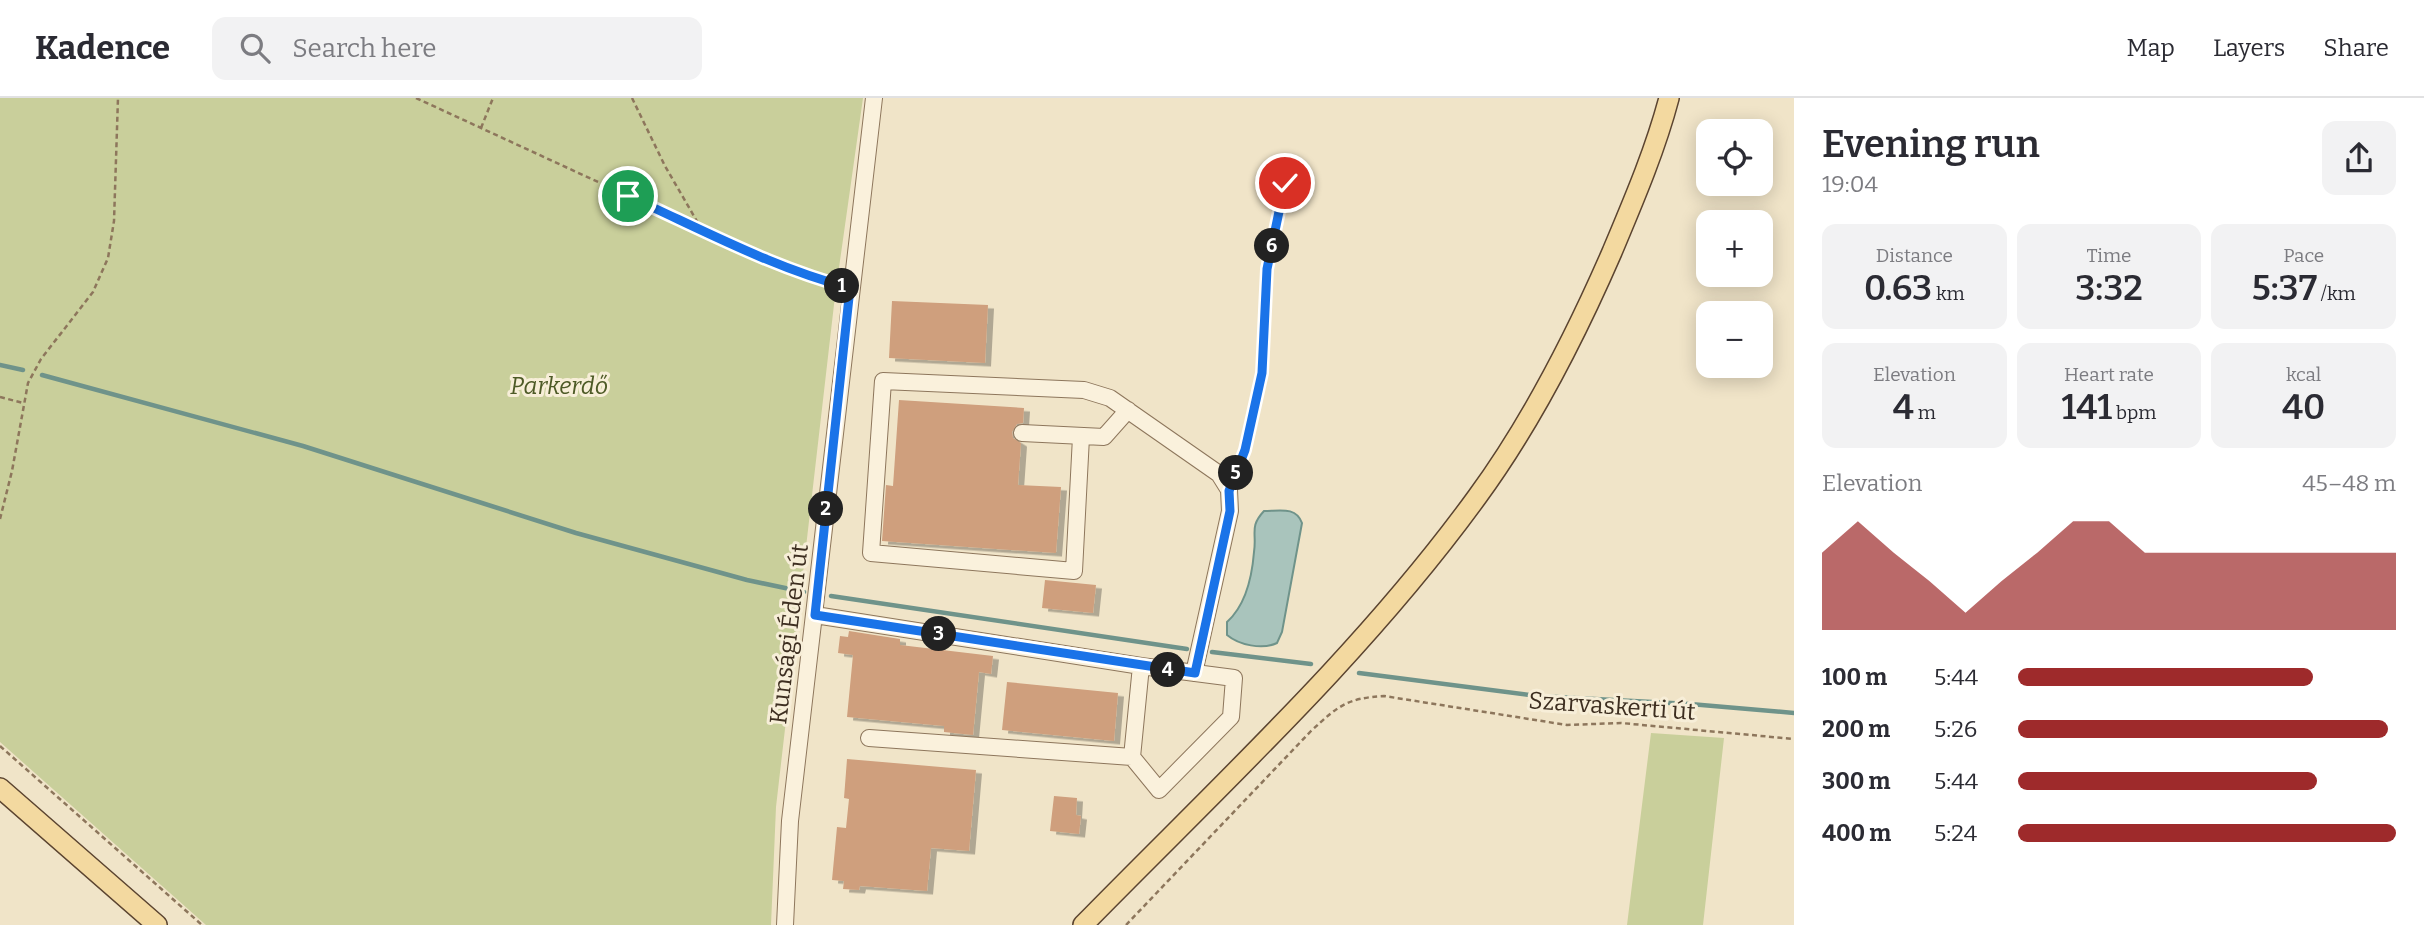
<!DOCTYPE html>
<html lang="en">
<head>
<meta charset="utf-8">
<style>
  :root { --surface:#fff; --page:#f2f2f3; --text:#2b2b33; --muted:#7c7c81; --line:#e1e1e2; --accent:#9e2a2b }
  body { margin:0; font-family:Bitter,serif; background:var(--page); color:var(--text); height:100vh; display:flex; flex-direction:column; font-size:26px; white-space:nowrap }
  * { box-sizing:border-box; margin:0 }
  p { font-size:23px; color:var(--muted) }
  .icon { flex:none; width:38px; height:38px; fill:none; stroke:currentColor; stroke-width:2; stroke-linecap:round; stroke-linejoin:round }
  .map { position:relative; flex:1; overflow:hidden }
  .side { display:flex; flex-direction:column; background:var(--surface); width:630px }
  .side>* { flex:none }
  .tools { position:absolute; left:1696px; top:21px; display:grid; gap:14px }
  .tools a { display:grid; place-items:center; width:77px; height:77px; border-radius:14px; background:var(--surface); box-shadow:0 4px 18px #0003; font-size:35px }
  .pin { position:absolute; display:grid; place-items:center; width:60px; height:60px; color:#fff; margin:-30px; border:4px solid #fff; border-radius:50%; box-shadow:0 2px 7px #0007 }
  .km { position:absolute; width:35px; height:35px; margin:-18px; border-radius:50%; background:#222; color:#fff; font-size:19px; line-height:35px; text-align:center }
  .round { display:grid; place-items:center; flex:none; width:74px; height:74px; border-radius:14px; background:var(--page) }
  .headline { display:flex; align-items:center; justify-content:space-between; height:119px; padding:0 28px }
  h1 { font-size:38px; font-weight:600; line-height:52px }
  .metrics { display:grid; grid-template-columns:repeat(3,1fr); gap:10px; height:119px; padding:7px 28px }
  .metrics div { display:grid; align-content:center; border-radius:14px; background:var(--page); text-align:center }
  .metrics b { font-size:35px; font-weight:600 }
  .metrics small { font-size:19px; font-weight:400 }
  .metrics p { font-size:19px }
  .chart { height:196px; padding:14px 28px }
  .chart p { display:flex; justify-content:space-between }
  .chart svg { width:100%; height:126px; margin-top:7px; fill:var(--accent); opacity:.7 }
  ul { padding:0 28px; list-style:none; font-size:23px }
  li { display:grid; grid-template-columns:112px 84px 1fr; align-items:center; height:52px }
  li i { height:18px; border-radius:9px; background:var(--accent) }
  header { display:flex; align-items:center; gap:42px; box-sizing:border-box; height:98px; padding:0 35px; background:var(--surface); border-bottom:2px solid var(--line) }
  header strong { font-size:33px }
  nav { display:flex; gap:38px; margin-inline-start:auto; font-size:24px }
  .search { width:490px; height:63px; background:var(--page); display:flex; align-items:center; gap:18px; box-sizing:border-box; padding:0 24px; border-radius:14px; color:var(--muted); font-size:26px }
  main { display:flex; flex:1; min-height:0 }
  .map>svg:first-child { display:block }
  .green { fill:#c9cf9b }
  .water { fill:#a9c4bc; stroke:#6f938a; stroke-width:2 }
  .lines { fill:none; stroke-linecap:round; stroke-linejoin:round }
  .stream { stroke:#6f938a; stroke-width:4.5 }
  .building { fill:#cf9f7d; filter:url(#shadow) }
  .minor-casing { stroke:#8d765c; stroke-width:18 }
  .major-casing { stroke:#5b4430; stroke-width:22 }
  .path { stroke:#8d765c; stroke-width:2.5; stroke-dasharray:5 3.5; stroke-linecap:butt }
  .minor { stroke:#faf1dc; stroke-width:16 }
  .major { stroke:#f3d9a0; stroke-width:19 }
  .route-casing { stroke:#fff; stroke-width:14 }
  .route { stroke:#1a73e8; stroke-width:9 }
  .labels { text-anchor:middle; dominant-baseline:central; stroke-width:6; stroke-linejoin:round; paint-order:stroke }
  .park-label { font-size:24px; font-style:italic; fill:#4d5a26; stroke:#f7eed8 }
  .street-label { font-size:24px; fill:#3d2e20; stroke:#f7eed8 }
</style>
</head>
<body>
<header>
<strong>Kadence</strong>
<div class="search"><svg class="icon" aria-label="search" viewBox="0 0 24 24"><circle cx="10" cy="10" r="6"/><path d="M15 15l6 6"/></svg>Search here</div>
<nav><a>Map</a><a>Layers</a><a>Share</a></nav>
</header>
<main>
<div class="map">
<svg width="1794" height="827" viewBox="0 0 1794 827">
  <defs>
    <filter id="shadow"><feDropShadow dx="6" dy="3.5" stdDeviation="0" flood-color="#0004"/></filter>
  </defs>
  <rect width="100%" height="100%" fill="#f0e4c8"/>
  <!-- green -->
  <path class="green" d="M0 0H863L835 198 776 709 771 827H206L0 644Z
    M1651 635 1724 640 1703 827H1627Z"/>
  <!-- water -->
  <path class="water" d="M1264 413C1279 413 1296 408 1302 425L1282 534 1277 545C1262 552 1239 547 1227 537V524C1246 507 1252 479 1254 454 1257 435 1249 429 1264 413Z"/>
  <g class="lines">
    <!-- stream -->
    <path class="stream" d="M0 267 23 272
      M42 277 303 348 576 435 747 482 804 494
      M831 498 1187 551
      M1212 554 1311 566
      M1359 575 1537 598 1690 606 1794 615"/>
  </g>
  <!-- building -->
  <path class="building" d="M892 203 988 207 985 265 889 260Z
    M899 302 1024 310 1023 325 1017 326 1012 334 1013 340 1021 345 1018 387 1061 389 1056 455 882 443 886 387 893 388Z
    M1045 482 1096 487 1093 515 1042 510Z
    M849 533 900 541V547L993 558 991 576 979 574 973 637 944 634V628L847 619 853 557 838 555 840 538 848 539Z
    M1007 584 1118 595 1114 643 1002 632Z
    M847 661 976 672 969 753 931 750 927 793 860 788 859 792 843 791 844 783 832 782 837 729 846 730 849 701 844 700Z
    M1054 698 1077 700 1076 717 1081 718 1079 736 1050 733Z"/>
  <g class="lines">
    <defs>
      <path id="minor" d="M1022 335 1104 339 1128 312
        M1081 339 1074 473 871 455 883 283 1084 292 1110 300 1219 376 1229 392 1230 413 1194 575
        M815 517 1141 568 1234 580 1231 619 1159 692 1132 659 1141 568
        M869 640 1132 659
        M785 827 790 723 874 0"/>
      <path id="major" d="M0 690 157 827
        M1083 827C1218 689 1363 556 1477 399 1532 324 1575 239 1612 154 1633 104 1655 53 1669 0"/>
    </defs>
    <!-- minor casing -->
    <use href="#minor" class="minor-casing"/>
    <!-- major casing -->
    <use href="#major" class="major-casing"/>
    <!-- path -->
    <path class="path" d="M416 0 752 155 816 181 838 187
      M632 0 665 68 702 132
      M481 30 493 0
      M0 299 23 305
      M1237 373 1245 352 1262 275V230L1267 171 1285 85
      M0 421 12 373 28 285 41 261 93 194 108 160 114 123 118 0
      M0 648 202 827
      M1126 827 1311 633C1338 608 1347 600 1384 598L1567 627 1621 625 1794 641"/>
    <!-- minor -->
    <use href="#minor" class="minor"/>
    <!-- major -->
    <use href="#major" class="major"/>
  </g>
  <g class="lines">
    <defs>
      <path id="route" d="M628 98C701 131 773 170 850 190L815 517 1195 575 1230 413 1229 393 1245 352 1262 275 1267 171 1285 85"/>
    </defs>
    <!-- route casing -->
    <use href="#route" class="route-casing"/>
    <!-- route -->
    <use href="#route" class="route"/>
  </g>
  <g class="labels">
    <!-- park labels -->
    <g class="park-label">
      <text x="559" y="288">Parkerdő</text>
    </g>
    <!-- street labels -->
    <g class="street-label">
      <text transform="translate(789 536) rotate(-83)">Kunsági Éden út</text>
      <text transform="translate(1612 608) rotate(4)">Szarvaskerti út</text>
    </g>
  </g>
</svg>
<div class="tools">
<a><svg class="icon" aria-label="locate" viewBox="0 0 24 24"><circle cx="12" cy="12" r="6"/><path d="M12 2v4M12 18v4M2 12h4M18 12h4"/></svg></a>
<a>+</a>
<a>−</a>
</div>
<div class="pin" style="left:628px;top:98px;background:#1e9e55"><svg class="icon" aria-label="arrive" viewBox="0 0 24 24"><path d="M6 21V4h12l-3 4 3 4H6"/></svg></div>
<div class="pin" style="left:1285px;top:85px;background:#d93025"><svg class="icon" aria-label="check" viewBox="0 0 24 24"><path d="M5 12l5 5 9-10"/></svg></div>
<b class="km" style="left:842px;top:188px">1</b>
<b class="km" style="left:826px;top:411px">2</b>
<b class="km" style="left:939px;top:536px">3</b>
<b class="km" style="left:1168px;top:572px">4</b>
<b class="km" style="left:1236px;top:375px">5</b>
<b class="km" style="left:1272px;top:148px">6</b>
</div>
<section class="side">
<div class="headline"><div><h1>Evening run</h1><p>19:04</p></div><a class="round"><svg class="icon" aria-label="share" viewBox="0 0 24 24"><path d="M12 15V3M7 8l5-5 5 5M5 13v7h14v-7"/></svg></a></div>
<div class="metrics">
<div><p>Distance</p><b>0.63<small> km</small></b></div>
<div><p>Time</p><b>3:32</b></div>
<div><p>Pace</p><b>5:37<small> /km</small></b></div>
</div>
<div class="metrics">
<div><p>Elevation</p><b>4<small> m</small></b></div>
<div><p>Heart rate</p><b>141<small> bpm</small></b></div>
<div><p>kcal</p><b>40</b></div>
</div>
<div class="chart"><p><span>Elevation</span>45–48 m</p>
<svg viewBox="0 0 160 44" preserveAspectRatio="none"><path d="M0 44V17L10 6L20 17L30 27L40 38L50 27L60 17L70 6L80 6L90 17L100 17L110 17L120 17L130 17L140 17L150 17L160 17V44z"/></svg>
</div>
<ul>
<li><b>100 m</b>5:44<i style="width:78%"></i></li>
<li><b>200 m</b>5:26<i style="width:98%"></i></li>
<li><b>300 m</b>5:44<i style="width:79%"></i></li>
<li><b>400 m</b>5:24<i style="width:100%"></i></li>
</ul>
</section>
</main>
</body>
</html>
